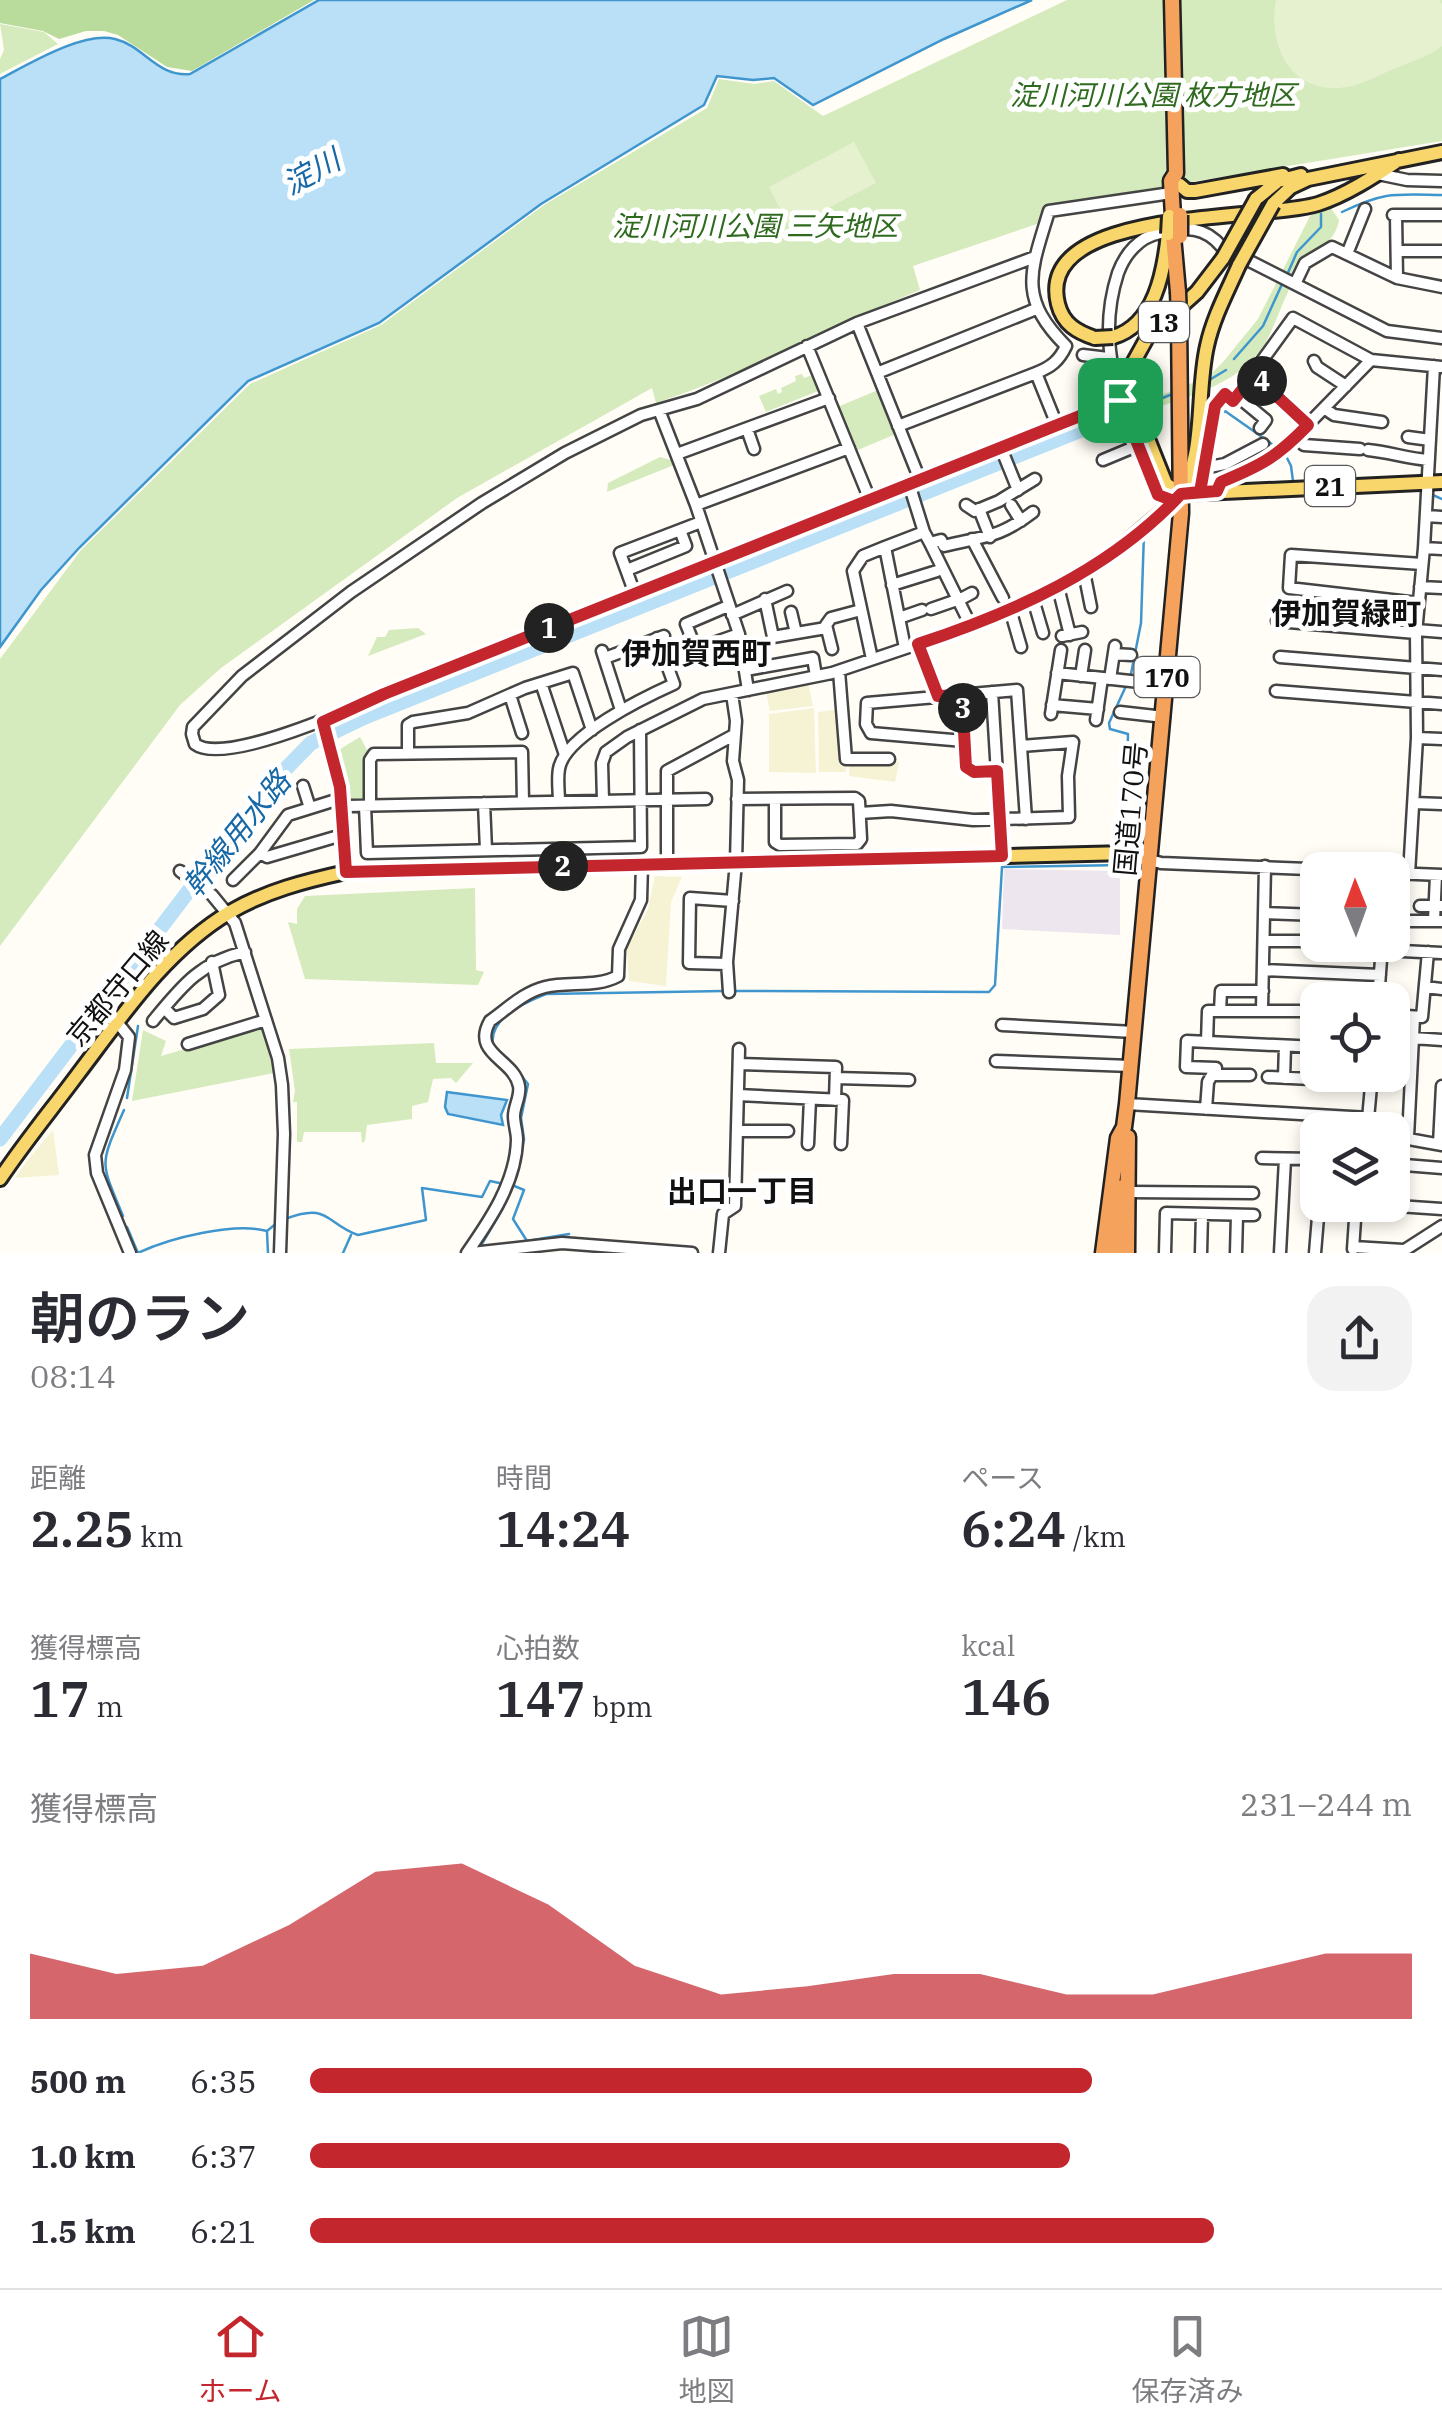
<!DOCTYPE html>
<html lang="ja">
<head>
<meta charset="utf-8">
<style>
  :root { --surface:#fff; --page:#f2f2f3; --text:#2b2b33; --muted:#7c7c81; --line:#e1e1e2; --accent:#c4262e }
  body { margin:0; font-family:"IBM Plex Serif","Noto Sans JP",serif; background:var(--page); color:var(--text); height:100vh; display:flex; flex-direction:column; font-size:38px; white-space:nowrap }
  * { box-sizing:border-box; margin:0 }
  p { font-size:32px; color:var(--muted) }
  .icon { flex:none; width:55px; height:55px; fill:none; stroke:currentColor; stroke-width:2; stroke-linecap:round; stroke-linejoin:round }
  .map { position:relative; height:1253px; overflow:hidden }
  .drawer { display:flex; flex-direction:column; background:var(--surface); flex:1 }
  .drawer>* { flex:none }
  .needle { width:65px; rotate:359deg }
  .buttons { position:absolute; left:1300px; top:852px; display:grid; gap:20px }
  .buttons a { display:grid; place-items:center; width:110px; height:110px; border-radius:20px; background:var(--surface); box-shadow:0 5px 15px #0003; font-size:50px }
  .pin { position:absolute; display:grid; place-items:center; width:85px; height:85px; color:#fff; margin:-42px; border-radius:20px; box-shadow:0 5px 15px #0006 }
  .km { position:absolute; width:50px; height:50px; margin:-25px; border-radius:50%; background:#222; color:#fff; font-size:28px; line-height:50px; text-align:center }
  .round { display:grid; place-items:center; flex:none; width:105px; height:105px; border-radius:30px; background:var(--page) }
  .overview { display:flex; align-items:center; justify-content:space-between; height:170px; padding:0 30px }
  h1 { font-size:55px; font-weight:600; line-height:75px }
  .figures { display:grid; grid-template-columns:repeat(3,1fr); gap:15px; height:170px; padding:10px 30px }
  .figures div { display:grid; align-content:center }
  .figures b { font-size:50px; font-weight:600 }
  .figures small { font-size:28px; font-weight:400 }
  .figures p { font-size:28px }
  .chart { height:280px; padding:20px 30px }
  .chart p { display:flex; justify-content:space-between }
  .chart svg { width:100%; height:180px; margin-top:10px; fill:var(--accent); opacity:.7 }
  ul { padding:0 30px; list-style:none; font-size:32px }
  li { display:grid; grid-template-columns:160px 120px 1fr; align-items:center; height:75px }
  li i { height:25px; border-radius:12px; background:var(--accent) }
  .tab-bar { display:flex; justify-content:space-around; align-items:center; height:140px; border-top:2px solid var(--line); background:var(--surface); font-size:28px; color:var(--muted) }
  .tab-bar a { display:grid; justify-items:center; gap:5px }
  .tab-bar .selected { color:var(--accent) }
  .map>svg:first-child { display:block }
  .industrial { fill:#eee6ef }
  .farmland { fill:#f6f3d4 }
  .green { fill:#d5ebbd }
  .forest { fill:#b9dc9c }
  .pitch { fill:#e6f2cf }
  .water { fill:#b9e0f7; stroke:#3f96cf; stroke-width:2.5 }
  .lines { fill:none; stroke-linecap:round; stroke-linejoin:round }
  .stream { stroke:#3f96cf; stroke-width:2.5 }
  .river { stroke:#b9e0f7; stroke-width:15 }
  .minor-casing { stroke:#444; stroke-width:15 }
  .major-casing { stroke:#222; stroke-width:18 }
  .highway-casing { stroke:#222; stroke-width:19 }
  .minor { stroke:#fff; stroke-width:10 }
  .major { stroke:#f9d66b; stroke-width:12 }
  .highway { stroke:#f5a25d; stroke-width:14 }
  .major-bridge-casing { stroke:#222; stroke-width:18; stroke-linecap:butt }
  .highway-bridge-casing { stroke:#222; stroke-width:19; stroke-linecap:butt }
  .major-bridge { stroke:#f9d66b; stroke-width:12 }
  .highway-bridge { stroke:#f5a25d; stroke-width:14 }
  .route-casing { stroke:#fff; stroke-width:20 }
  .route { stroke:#c4262e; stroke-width:12 }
  .labels { text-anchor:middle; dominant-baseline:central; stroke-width:10; stroke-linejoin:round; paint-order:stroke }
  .shield { fill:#fff; stroke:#585858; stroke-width:2.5 }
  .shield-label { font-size:25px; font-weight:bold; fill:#111 }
  .park-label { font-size:28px; font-style:italic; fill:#2f6b1f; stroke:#fff }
  .street-label { font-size:28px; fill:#111; stroke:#fff }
  .water-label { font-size:30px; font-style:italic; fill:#1768a6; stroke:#fff }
  .neighbourhood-label { font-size:30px; font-weight:bold; fill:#111; stroke:#fff }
</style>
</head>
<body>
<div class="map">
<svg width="1442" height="1253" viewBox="0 0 1442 1253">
  <rect width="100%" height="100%" fill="#fffdf5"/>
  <!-- industrial -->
  <path class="industrial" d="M1004 869 1120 871V935L1002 929Z"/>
  <!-- farmland -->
  <path class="farmland" d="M808 682 813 706 770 711 766 691Z
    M814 708 816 773 769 772V714Z
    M841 709 846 772H819L818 712Z
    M850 761 899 762 895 782 849 776Z
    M655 876 682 877 671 902 666 986 629 981 627 948 648 909Z
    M53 1130 59 1175 15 1178 26 1162Z"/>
  <!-- green -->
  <path class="green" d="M1067 0H1442V141L1050 205 1037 224 913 266 920 290C832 326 746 373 656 403L652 388 457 498 221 668 180 705 0 946V659L81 550 250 384 381 325 544 205 707 108 719 79 754 84 774 81 823 116Z
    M0 24 44 32 58 44 0 74V59L4 50Z
    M1331 208 1339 220C1335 244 1314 250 1301 268 1288 287 1279 315 1269 336 1246 384 1190 395 1145 412L1142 402 1208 377 1223 362 1258 319 1310 216 1319 209Z
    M802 374 804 378 812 375 818 391 766 412 759 396 776 389 778 394 782 392 781 388 796 381 795 376Z
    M878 390 896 434 853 452 835 408Z
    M660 457 671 460 674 465 607 492 608 483Z
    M418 628 426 634 368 656 377 637H385L389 630Z
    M360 737 367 750 368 796 363 802H350L345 798 337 751Z
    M475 888 476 970 484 972 478 985 305 979 288 922 297 924V909L305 896Z
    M262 1027 274 1073 132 1101 143 1030 166 1041 161 1056Z
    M434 1043 436 1063H473L456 1083 451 1078 433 1079 428 1102 412 1106V1119L367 1125 365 1141 362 1143 361 1132H304L302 1142H297V1102H293L295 1091 289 1049Z"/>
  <!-- forest -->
  <path class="forest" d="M0 0H314L192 71 167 67 118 35 104 31H86L59 39 43 31 0 23Z"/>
  <!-- pitch -->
  <path class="pitch" d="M1276 0H1439L1442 4V46C1430 56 1413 61 1399 67 1380 74 1360 87 1339 88 1288 91 1268 43 1276 0Z
    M854 142 876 183 790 228 769 187Z"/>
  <!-- water -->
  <path class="water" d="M319 0H1032L944 39 813 105 774 78 753 80 717 76 704 105 541 204 379 323 248 381 79 548 41 590 0 647V79C29 64 83 31 115 39 144 46 157 77 190 74Z
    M447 1092 507 1100 501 1115 503 1125 448 1114 445 1107Z"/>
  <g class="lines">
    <!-- stream -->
    <path class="stream" d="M1342 212C1385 191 1396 194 1442 195
      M1287 275 1297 252 1321 227V214
      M1234 359 1263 326 1283 282
      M1206 382 1226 370
      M1150 403 1175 393
      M1219 416 1225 411 1279 449
      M1285 454 1291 466 1293 481
      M1433 495 1442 499
      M1130 679 1141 623 1144 533
      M1125 841 1128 734 1110 729 1109 723 1126 686
      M732 991 989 992 995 985 1002 867 1124 865
      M92 1016 102 1023 111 1011H117
      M494 1049C485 1020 523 1003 546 994L724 991
      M515 1068 528 1084 521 1118 524 1139 520 1159
      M127 1098 138 1026
      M512 1185 524 1190 513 1219 527 1241 569 1234
      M123 1216C100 1160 99 1167 124 1110
      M285 1219C329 1202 325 1223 358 1235L426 1220 422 1188 482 1197 490 1181 504 1184
      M127 1227 138 1253C169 1238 234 1222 267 1231
      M267 1231 278 1222
      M267 1232 268 1253
      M479 1249 503 1208 514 1181
      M343 1253 351 1235"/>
    <!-- river -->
    <path class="river" d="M0 1139 267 788 311 743 365 717 1116 416"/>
    <defs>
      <path id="minor" d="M1378 174 1407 180 1442 181
        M1393 215H1442
        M1396 215 1397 278
        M1397 251H1442
        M1347 254 1365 209
        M1035 257 857 323 697 399 641 415 565 453 482 503 351 592 242 676 193 727 192 734 195 744C224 766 351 709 384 694L1120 400
        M1295 284 1305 263 1332 247 1397 278 1442 287
        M857 323 920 480
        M807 346 870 500
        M1083 355 1108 358
        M1314 361 1317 367 1346 386
        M877 373 1036 309
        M1254 375 1308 425
        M1237 396 1266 420 1260 428
        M1324 408 1334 415 1382 422
        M659 410 696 505 739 634 748 690
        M1057 425 1036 373C1051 367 1059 361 1066 346 1017 297 1031 271 1049 211L1171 193
        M898 426 1036 373
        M747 429 754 449
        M1408 437 1430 440
        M1296 438 1304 445 1360 449
        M1001 448 1018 490
        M1368 450C1390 452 1408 459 1429 460
        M677 454 829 398
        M1103 460 1139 445
        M1204 468 1225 464 1263 444
        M909 484 924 532
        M1217 491 1221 482 1280 453 1371 360 1442 367
        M1200 492 1215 405 1225 394 1233 401 1293 318 1371 360
        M1174 501 1159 495C1129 419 1091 356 1118 273 1125 254 1139 237 1160 233 1187 227 1204 226 1222 247L1387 331 1442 338
        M696 505 849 448
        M966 505 975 511 999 501 1035 479
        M1011 505 1021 521
        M979 509 990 537
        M1426 516 1442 517
        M972 539 1003 598
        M930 543 971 626
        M1424 548 1442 549
        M627 570 686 546 680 530
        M1084 572 1091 607
        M892 585 937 571
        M1058 587 1070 635
        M1420 587 1442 588
        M635 594 620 553 701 522
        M765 599 773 637 826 628
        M1033 599 1043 633
        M957 601 972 593
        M1418 603 1289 588 1291 555 1422 564
        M728 606 686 624 696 649 739 634
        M931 609 957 600
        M1010 609 1021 647
        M791 612 796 633
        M732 615 787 591
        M899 618 922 610
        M1277 621 1416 633
        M1416 630 1442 632
        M1062 636 1082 632
        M918 644 938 697
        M905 648 885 547 924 532 930 543 941 540 944 546C985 536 999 538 1033 512
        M832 649 826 625 831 618 861 610
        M602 651 621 710
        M1114 654 1131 655
        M1280 657 1442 670
        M605 658 664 636
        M872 659 853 571 863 556 885 547
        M746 670 813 658 816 676
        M839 671 846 759H889
        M1057 673 1167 685
        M1081 676 1085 650
        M1110 679 1115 646
        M541 683 565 755
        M1276 691 1442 704
        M992 692 1002 856
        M510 695 522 733
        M962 695 966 767 974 772 997 771
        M1052 705 1098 709
        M1120 712 1164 717
        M1051 714 1061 650
        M1096 720 1102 678
        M323 722 340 787 346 872
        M1417 738 1442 739
        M964 741 871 733 866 724 867 703 1017 690 1026 819
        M408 753V725L413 722 468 713 525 688 573 673 592 730
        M303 786 310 808
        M737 799 855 798 859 801 861 839 857 844 780 845 775 842V799
        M603 801 602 763 606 752 627 737 703 699 832 673 971 626 1010 609 1058 587 1102 561 1181 494
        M559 802C559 792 557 779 559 769 564 736 645 697 674 684L657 638
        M484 803 486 850
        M1414 803 1442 804
        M370 805V760L374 754 522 752 523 802
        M365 806 367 853 641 847 640 730
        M860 813 891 811 973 820 1069 817 1068 776 1073 742 1021 746
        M260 853 267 857 342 835
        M1150 860 1161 863 1334 870
        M667 864V771L734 735
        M180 871 212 895 235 923 278 1058 282 1085 284 1134 280 1253
        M1392 873 1442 875
        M1409 874 1417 738 1416 633 1424 548 1434 366
        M233 880 260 853 288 815 336 800 347 806 706 799
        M1420 906H1442
        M1264 913 1318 915
        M1409 921H1442
        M1434 921 1436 875
        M1264 941H1318
        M1382 950 1442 953
        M1344 952V945
        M727 964 689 963 690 898 733 901
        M1263 970 1380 975
        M1425 987 1442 989
        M729 992 727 962 736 862 738 780 733 761 736 721 732 694
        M1378 1000 1382 946
        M164 1008 174 1018 203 1009 219 995 212 962
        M1262 1009 1265 866
        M1220 1011 1221 991H1263
        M1392 1015 1422 1017 1428 952
        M153 1021C181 987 200 962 245 952
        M117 1022 129 1037 125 1070 95 1155 97 1173 130 1253
        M1002 1025 1134 1032
        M1413 1038 1442 1040
        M1207 1042 1208 1011H1318
        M188 1044 266 1020
        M996 1061 1131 1066
        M739 1064 836 1067 835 1100
        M1216 1075V1068L1186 1067 1187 1041 1318 1047
        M1268 1077 1372 1082
        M836 1078 909 1080
        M1284 1078 1285 1046
        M738 1095 843 1100 841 1144
        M1127 1104 1369 1118
        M1206 1109 1208 1082 1212 1075H1250
        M1367 1130 1372 1075
        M737 1131H788
        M1392 1136 1442 1145
        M1408 1137 1414 1017
        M808 1144 810 1099
        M1439 1144 1442 1086
        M1262 1158 1318 1159
        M1392 1164 1442 1168
        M1130 1192 1253 1193
        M1383 1205 1442 1209
        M1354 1247 1403 1250
        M1353 1249 1356 1205
        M467 1253C490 1220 516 1182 517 1140 517 1132 514 1124 514 1116 514 1106 521 1096 519 1086 514 1059 471 1054 490 1021 507 1009 524 992 545 987 569 981 596 988 618 976L619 949 641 900 642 864
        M472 1253 562 1243 692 1253
        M719 1253 723 1214 735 1206 739 1049
        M1165 1253 1166 1213 1254 1215
        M1201 1253 1202 1214
        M1236 1253 1237 1215
        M1280 1253 1285 1159
        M1315 1253 1319 1205
        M1400 1253 1442 1226"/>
      <path id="major" d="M1180 185 1187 191H1195L1283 175
        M1256 199 1278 181 1301 175
        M1273 204 1291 187 1308 179 1442 152
        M1113 337C1155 325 1164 271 1168 234
        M1095 338C1077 332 1063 324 1058 304 1034 207 1263 221 1318 204 1346 195 1375 176 1399 160
        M1181 494 1166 484 1140 419 1130 387 1132 365 1148 336 1197 292 1223 258
        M1181 494 1442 482
        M1181 494C1206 451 1196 394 1207 346 1213 318 1227 292 1239 265
        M0 1179C24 1143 52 1109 78 1074 122 1016 166 950 230 912 266 891 305 881 346 872L1127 853 1150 860"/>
      <path id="highway" d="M1172 0 1176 173 1171 181 1173 216
        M1173 236 1178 292
        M1103 1253 1118 1138 1124 1127 1127 1104 1181 513 1179 318
        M1115 1253 1123 1187
        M1127 1253 1128 1137"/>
    </defs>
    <!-- minor casing -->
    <use href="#minor" class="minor-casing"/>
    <!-- major casing -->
    <use href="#major" class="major-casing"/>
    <!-- highway casing -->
    <use href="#highway" class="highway-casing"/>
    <!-- minor -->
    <use href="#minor" class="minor"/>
    <!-- major -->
    <use href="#major" class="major"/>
    <!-- highway -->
    <use href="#highway" class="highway"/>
    <defs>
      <path id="major-bridge" d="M1168 234 1169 216
        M1223 258 1256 199
        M1239 265 1273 204
        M1095 338 1113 337"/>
      <path id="highway-bridge" d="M1180 215V236
        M1178 292 1179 318"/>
    </defs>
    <!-- major-bridge casing -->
    <use href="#major-bridge" class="major-bridge-casing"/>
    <!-- highway-bridge casing -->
    <use href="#highway-bridge" class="highway-bridge-casing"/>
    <!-- major-bridge -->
    <use href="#major-bridge" class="major-bridge"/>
    <!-- highway-bridge -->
    <use href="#highway-bridge" class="highway-bridge"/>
  </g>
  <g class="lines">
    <defs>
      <path id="route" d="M1120 400 384 694 323 722 340 787 346 872 1002 856 997 771 974 772 966 767 962 695 938 696 918 644C1015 612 1110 570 1181 494L1217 491 1221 482C1262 465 1277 457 1308 425L1254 375 1233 401 1225 394 1215 406 1200 492 1181 494 1174 501 1158 495 1120 400"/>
    </defs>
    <!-- route casing -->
    <use href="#route" class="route-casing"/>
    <!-- route -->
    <use href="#route" class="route"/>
  </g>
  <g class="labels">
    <!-- shield labels -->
    <g class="shield">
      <rect x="1139" y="302" width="50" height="40" rx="8"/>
      <rect x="1305" y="466" width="50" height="40" rx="8"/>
      <rect x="1134.5" y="657" width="65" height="40" rx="8"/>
    </g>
    <g class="shield-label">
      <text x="1164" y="322">13</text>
      <text x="1330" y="486">21</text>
      <text x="1167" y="677">170</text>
    </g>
    <!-- park labels -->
    <g class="park-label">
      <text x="1153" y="94">淀川河川公園 枚方地区</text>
      <text x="755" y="225">淀川河川公園 三矢地区</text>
    </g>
    <!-- street labels -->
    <g class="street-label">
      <text transform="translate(1130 809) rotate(-85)">国道170号</text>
      <text transform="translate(117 988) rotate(-50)">京都守口線</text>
    </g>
    <!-- water labels -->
    <g class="water-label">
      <text transform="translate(311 171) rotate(-29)">淀川</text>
      <text transform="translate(236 833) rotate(-51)">幹線用水路</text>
    </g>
    <!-- neighbourhood labels -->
    <g class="neighbourhood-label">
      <text x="1346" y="612">伊加賀緑町</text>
      <text x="696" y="652">伊加賀西町</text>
      <text x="742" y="1190">出口一丁目</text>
    </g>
  </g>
</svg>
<div class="buttons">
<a><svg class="needle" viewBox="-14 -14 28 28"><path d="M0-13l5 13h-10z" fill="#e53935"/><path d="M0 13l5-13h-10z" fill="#7c7c81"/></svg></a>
<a><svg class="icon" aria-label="locate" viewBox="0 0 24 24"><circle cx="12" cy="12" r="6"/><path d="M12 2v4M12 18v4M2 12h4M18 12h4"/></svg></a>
<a><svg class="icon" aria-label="layers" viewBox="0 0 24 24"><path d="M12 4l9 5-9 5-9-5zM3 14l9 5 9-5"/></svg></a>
</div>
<div class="pin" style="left:1120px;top:400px;background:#1e9e55"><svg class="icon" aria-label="arrive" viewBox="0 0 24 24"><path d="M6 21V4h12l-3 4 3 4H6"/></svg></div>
<b class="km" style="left:549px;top:628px">1</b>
<b class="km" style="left:563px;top:866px">2</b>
<b class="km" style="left:963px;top:708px">3</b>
<b class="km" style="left:1262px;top:381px">4</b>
</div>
<section class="drawer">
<div class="overview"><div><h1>朝のラン</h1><p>08:14</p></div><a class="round"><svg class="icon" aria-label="share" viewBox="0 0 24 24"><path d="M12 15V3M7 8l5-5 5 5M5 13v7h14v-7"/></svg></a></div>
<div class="figures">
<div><p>距離</p><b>2.25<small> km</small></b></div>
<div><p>時間</p><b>14:24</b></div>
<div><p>ペース</p><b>6:24<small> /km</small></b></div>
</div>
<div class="figures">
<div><p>獲得標高</p><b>17<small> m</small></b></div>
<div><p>心拍数</p><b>147<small> bpm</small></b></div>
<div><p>kcal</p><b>146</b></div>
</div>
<div class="chart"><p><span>獲得標高</span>231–244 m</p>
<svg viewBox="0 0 160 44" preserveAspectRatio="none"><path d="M0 44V28L10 33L20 31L30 21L40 8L50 6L60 16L70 31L80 38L90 36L100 33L110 33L120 38L130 38L140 33L150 28L160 28V44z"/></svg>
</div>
<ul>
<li><b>500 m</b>6:35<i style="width:71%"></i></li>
<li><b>1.0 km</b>6:37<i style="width:69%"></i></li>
<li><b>1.5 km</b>6:21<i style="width:82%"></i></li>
</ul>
</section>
<nav class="tab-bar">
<a class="selected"><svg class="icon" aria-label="home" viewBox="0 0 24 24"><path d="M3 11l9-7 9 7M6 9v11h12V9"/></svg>ホーム</a>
<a><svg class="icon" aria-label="map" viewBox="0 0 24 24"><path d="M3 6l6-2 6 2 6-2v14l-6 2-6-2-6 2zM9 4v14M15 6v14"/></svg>地図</a>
<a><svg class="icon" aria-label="saved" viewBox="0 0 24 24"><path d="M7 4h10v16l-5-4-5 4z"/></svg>保存済み</a>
</nav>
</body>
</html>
